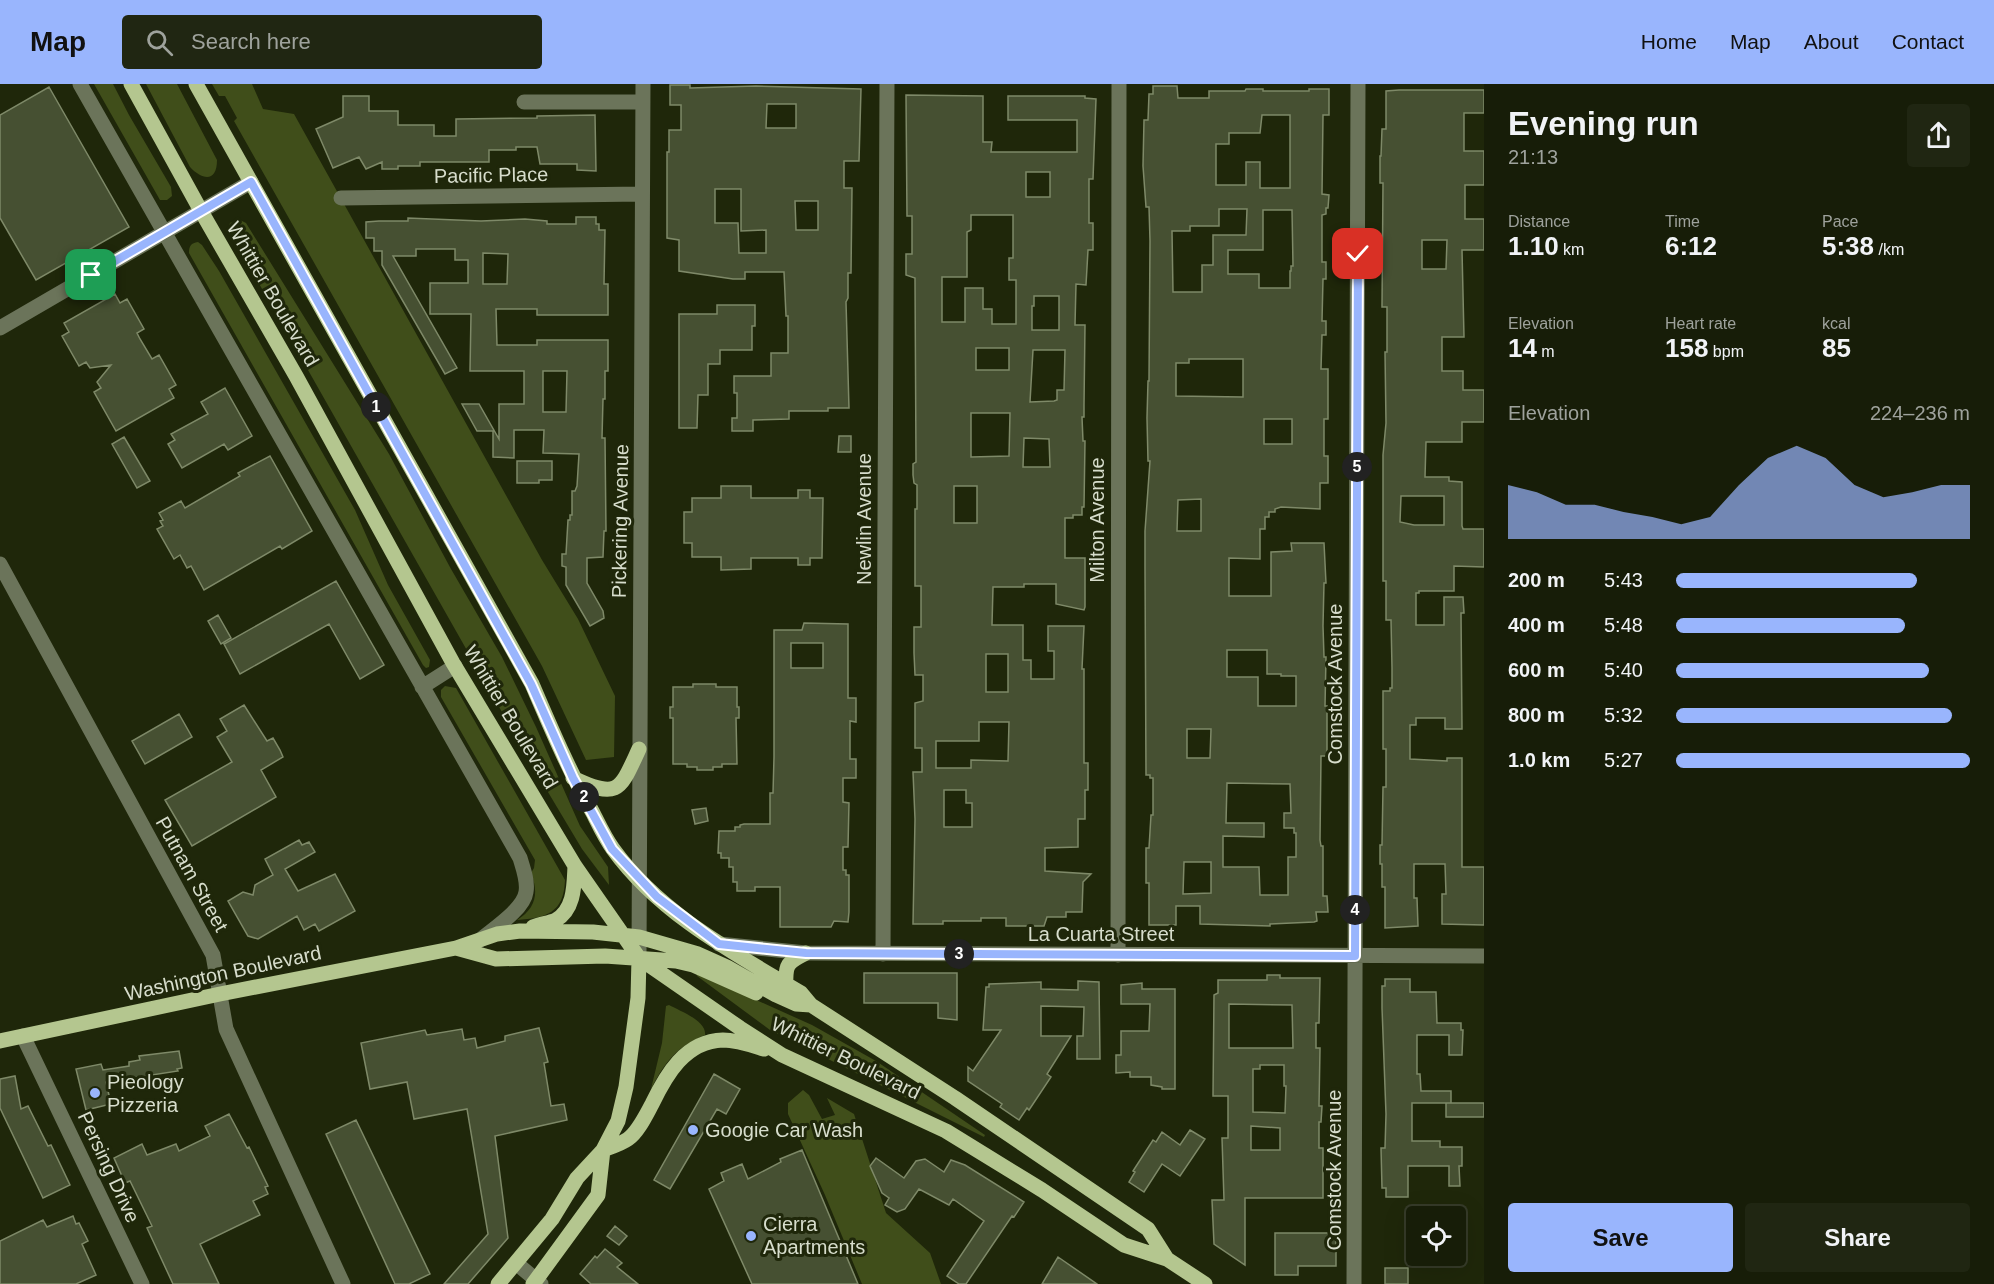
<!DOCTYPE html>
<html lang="en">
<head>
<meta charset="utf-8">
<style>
  :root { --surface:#171d08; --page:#202612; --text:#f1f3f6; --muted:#9ea29c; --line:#363b29; --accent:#99b5fd }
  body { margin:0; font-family:Helvetica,sans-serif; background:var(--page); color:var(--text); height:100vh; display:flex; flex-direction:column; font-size:22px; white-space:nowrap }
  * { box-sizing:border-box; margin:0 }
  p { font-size:20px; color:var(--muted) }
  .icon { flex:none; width:33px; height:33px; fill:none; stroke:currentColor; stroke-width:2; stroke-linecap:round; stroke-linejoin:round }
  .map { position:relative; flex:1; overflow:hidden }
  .drawer { display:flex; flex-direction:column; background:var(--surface); width:510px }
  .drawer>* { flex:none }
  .fabs { position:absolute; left:1406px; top:1122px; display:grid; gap:12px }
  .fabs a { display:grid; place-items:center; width:60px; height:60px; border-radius:6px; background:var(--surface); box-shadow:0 6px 24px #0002,0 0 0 2px var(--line); font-size:30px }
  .pin { position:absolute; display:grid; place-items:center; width:51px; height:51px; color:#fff; margin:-26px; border-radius:12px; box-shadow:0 3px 9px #0006 }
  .km { position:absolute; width:30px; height:30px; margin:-15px; border-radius:50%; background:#222; color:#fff; font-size:16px; line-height:30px; text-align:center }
  .round { display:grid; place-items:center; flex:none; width:63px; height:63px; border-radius:6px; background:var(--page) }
  .summary { display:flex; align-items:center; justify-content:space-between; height:102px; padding:0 24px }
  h1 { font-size:33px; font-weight:600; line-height:45px }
  .stats { display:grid; grid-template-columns:repeat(3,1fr); gap:9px; height:102px; padding:6px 24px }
  .stats div { display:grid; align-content:center }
  .stats b { font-size:26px; font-weight:600 }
  .stats small { font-size:16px; font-weight:400 }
  .stats p { font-size:16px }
  .chart { height:168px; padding:12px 24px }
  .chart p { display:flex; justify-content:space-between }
  .chart svg { width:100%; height:108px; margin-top:6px; fill:var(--accent); opacity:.7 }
  .cta { display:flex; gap:12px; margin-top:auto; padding:12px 24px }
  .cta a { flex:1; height:69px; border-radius:6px; background:var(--accent); color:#111; font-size:24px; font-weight:600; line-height:69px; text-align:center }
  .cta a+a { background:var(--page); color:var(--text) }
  ul { padding:0 24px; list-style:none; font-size:20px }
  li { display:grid; grid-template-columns:96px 72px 1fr; align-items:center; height:45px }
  li i { height:15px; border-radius:8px; background:var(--accent) }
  header { display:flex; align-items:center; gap:36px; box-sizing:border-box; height:84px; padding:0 30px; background:var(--accent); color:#111 }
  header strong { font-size:28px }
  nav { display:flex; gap:33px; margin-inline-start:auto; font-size:21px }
  .search { width:420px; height:54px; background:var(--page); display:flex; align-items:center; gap:15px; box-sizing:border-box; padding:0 21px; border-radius:6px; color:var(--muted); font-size:22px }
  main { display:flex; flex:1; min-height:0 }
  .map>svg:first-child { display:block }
  .green { fill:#404e1a }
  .building { fill:#465032; stroke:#7e8968; stroke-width:1.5; fill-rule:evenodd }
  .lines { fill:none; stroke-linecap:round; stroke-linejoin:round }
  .minor { stroke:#6b745a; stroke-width:15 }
  .major { stroke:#b4c68f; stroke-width:15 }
  .route-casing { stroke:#fff; stroke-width:12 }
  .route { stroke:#99b5fd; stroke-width:8 }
  .poi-dot { fill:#99b5fd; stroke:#1f270a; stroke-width:2 }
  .labels { text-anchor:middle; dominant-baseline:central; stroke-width:6; stroke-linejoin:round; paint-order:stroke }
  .street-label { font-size:20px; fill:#d7ddcc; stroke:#1f270a }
  .poi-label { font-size:20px; fill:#d7ddcc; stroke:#1f270a; text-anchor:start }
</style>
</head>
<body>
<header>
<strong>Map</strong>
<div class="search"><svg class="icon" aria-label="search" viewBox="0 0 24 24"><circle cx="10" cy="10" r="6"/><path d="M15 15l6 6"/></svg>Search here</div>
<nav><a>Home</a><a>Map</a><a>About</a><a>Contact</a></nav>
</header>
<main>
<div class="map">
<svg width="1484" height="1200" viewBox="0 0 1484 1200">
  <rect width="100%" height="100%" fill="#1f270a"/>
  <!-- green -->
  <path class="green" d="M94 0H113L129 31 171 103 172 112 167 116H160Z
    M146 0H177L217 76C217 99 202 96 190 83Z
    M212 0H252L263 25 294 30 542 476 578 535 615 612 614 673 586 676 542 582 234 37 237 34 225 12H219Z
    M238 135 246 139 389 370 451 485 502 573 536 643 580 742 608 783 609 801 582 765 536 688 228 145 230 139Z
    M198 158 202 161 219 187 355 426 388 501 430 576 429 583 426 584 423 581 189 169C189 162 191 159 198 158Z
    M445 602 456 604 565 796C564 829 546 834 517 836 536 824 539 809 531 789L534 784 535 776 441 613V606Z
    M696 889 812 941 876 977 985 1051 984 1053 770 946 697 892Z
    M669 921C680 927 707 937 705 951 676 963 665 978 651 1005L662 959 666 922Z
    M803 1006 809 1011 822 1035 835 1031 827 1014 854 1030 886 1129 930 1169 941 1200H862L825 1111 788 1030V1019Z"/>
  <!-- building -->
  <path class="building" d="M670 1H690V4L756 2 861 5 859 77H844V104H852L851 189H848V214L846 218 849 324H828V327H789V335L753 336V347H732V334H737V309H734V292H771V269H788V232H786L784 188H745V195H733L679 187V156L667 154V68H669V46H681V21H670ZM767 20H796V44H766ZM715 105H741V147L766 146V169H739L738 139H715ZM795 117H818V146H796Z
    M1153 2H1177L1178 14H1209V7H1245L1246 5H1263V7H1309V5H1329V31H1323L1322 110 1329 111 1328 124H1326V130L1322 131V178H1326V195H1323L1322 237H1326V251H1322L1321 285H1328V335H1324V372H1328V399H1320V425L1281 423 1275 425V428H1269V433H1265V445H1260V475L1229 474V512H1271V468L1292 467 1291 459H1324L1326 499H1324L1323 542 1324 573H1326L1325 622H1327V672H1321L1320 756 1321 762H1323V812H1327L1328 828H1316L1317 837 1314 838 1270 840V842L1200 840V822H1176V841H1149V799H1146V764H1149L1151 731H1153V694H1150V691H1146L1145 482V447L1150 377H1148L1147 334 1148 297H1149L1150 157 1149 123H1146L1143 82 1144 36H1148L1149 10H1153ZM1262 31H1290V104H1260V78H1246V101H1216V60H1229V49H1260ZM1219 125H1247L1246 151H1213V181H1202V208H1173L1172 147H1190V142H1219ZM1263 126H1292L1293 182H1291V187H1290V204H1259V190H1228V166H1263ZM1189 275H1243V313L1176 312V279H1189ZM1264 335H1292V360H1264ZM1201 415V447H1177L1178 416ZM1227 566H1267V590H1281V592H1296V622H1258V593H1227ZM1187 645H1211L1210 674H1187ZM1227 699 1290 700 1291 729H1284V744H1294V749H1296V773H1288V811H1260L1259 783H1223V752L1264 753V739H1226ZM1184 778H1211V809L1183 810Z
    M49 3 129 143 36 196 0 134V31Z
    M1399 6H1484V29H1464V67H1484V101H1465V135H1484V166H1462L1464 253H1442V287H1463V306H1484V338H1462V358H1426L1425 393H1449V397L1462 398V442L1463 445H1484V483L1454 482V507H1419V509H1416V541H1444V513H1463L1464 529H1461L1462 645H1445V634H1416V641H1410V675L1447 677V674H1462V783H1484V841L1442 840V810H1446L1445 780H1414V814H1417L1418 842 1385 844V803H1382V780H1380V761H1382L1383 703H1386V665H1383V607H1390V604H1392V584L1391 536H1386V497H1383V371L1386 339 1385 268H1387V223H1382L1383 99H1380V72H1381L1382 45H1386V7ZM1422 156H1447L1446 185H1422ZM1401 412H1444V441H1414L1400 438Z
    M906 11 983 12V58H992L991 68H1077V36H1008V12H1085V14L1096 15 1093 95H1089V139H1093V166H1088L1086 201 1076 200 1075 241H1085L1084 321V333H1082L1083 357H1085L1084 423H1082V431H1073V434H1065V474H1085V523L1084 526 1056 520V500H1024V503H993L992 541H1023V576H1031V595H1054V567H1048V542H1084L1082 585H1084V679H1088V706H1085V735H1078V763L1045 764V787L1091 790 1083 798 1082 828H1066V833H1047L1044 842H1006V834H981V837H943V840H913L915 735 913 688H922V664H915V619L923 617V591H915L914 569V543H921V502H915V425H917V401L914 399 913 391V380L916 378 915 194 906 191V170H912V132H907ZM1026 88H1050V113H1026ZM971 131H1013V174H1009V196H1016V240H992V225H983V204H965V238H942V193H967V148L971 146ZM1034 212H1059V246H1032V222H1034ZM976 264H1009V286H976ZM1033 266H1065L1064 306H1057V316L1054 317 1030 318ZM971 329H1010L1009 372 971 373ZM1024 354 1049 355 1050 383H1023ZM954 402H977V439H954ZM986 570H1008V608H986ZM979 638H1009L1008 677 971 676V684H936V657H979ZM944 706H966V719H972V743H944Z
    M343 12H369V27H398V41H434V52H456V35L537 34V32L595 31 596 87 577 86V80H540L537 63H516V66H489V78H420V82H398V85H382V78L366 85 359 73 333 84 316 45 343 33Z
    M576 133H596V140H599V146H605L604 200H608V231H537V225H496L497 261H537V256H608V287H605V315H603L602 354H605L606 447H604L603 473 587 474V499L603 527 604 534 590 542 566 501V483L562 482V470H566L568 436H570V431H572V407H575L577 402 579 370 543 369 544 346H514V374L493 373V347H477L462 320H479L499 355V320H524V287H470L471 230H430V199H468V176H455V165H416V172H393L457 284 445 290 382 181V167H374V154H366V138L379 137H408V134L481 137 525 135 547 137V140H576ZM483 169 508 170 507 200H483ZM543 287H567L566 328H543Z
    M115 210 120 219 127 215 144 245 137 249 140 255 152 275 159 271 176 301 169 305 174 314 116 347 94 308 101 304 97 298 111 281 90 284 86 278 79 282 62 252 69 248 64 239Z
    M717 221H755V242H752V266H720V280H708V311H698L697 344H679V230H717Z
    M225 304 252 352 228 366 224 360 182 384 168 360 175 356 171 350 208 330 201 318Z
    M839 352H851V368H838Z
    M124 353 150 397 137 404 112 360Z
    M270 372 312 447 282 465 280 462 204 506 191 482 187 484 180 471 174 475 157 445 163 442 160 437 163 436 159 429 181 417 185 424 240 392 238 389Z
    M517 377H552V396H539V399H517Z
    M721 402H751V414H798V406H810V414H823L822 474H810V481H798V474H751V485L721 486V473H692V459H684V428H692V414H721Z
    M336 497 384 581 360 595 329 540 240 590 224 560Z
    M218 531 231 554 221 560 208 537Z
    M804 539 848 540V614H856V638L850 637V675H856V694H843V718L849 719 848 763H843V786H846V791H849V828L848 838 834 837 831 843H780V803H755V807H737V798H733V783H729V774H721V769H718L719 747H735V743H740V741L744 740H770V709H773L774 673V546H802ZM791 559H823V584H791Z
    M693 600H716V603H737V623H739V634H736L737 680H722V683H713V686H697V683H687V680H673V634H670V623H673V603H693Z
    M244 621 267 657 273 654 280 666 283 673 261 686 276 713 192 762 165 716 232 678 217 653 227 647 220 635Z
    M179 630 192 653 145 680 132 657Z
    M706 724 708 737 695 740 692 726Z
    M299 756 302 761 309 758 315 768 285 785 298 807 335 790 355 827 319 847 315 840 304 846 297 832 258 855 248 852 228 817 243 808 253 811 255 801 273 791 265 775Z
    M864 889H957V936L938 934V919H864Z
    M1267 891H1280V894H1320L1319 939H1316V964H1320L1319 1022H1322L1321 1038H1319V1064H1323V1114H1245V1181L1214 1160 1212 1116H1224L1222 1054H1228V1012H1213L1214 911 1218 909V896H1267ZM1229 920 1292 921 1293 964H1229ZM1260 981H1284V1002H1286L1285 1029 1253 1028V985H1260ZM1251 1042 1280 1044V1066H1251Z
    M1385 895H1410V908H1436L1437 939H1461V946H1463L1462 971H1449V951H1417V990H1420L1421 1007H1451V1019H1412V1057H1440V1063H1462V1082H1459L1460 1102H1449V1082H1408V1113H1386V1104H1382L1381 1064H1385L1386 1030 1382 924V902H1385Z
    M1078 897 1099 898 1100 975H1077V952H1083L1084 923 1041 922V952H1071L1047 990 1051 993 1029 1026 1027 1024 1019 1036 1000 1023 1002 1020 968 997V983L973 987 1001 946H983L986 903H989V900L1041 898V905L1078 906Z
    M1142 899V905H1175V1005H1162V1003L1151 1001V993H1130V988L1116 989V971H1121V947H1149L1150 920H1121V901Z
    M539 944 548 978 544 979 551 1022 564 1020 567 1036 495 1052 508 1154 468 1200H444L488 1150 467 1025 414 1035 407 998 370 1005 361 959 425 946 427 951 462 945 464 956 475 954 477 964 505 957V952Z
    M179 967 182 984 177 985 178 987 106 998 111 1020 86 1026 76 985 101 980 103 986 129 982V978L140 976 139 972Z
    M714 990 740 1005 726 1030 717 1025 670 1105 654 1096Z
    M15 992 21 1025 28 1022 48 1062 51 1061 70 1101 43 1114 0 1024V995Z
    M1446 1019H1484V1033H1446Z
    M229 1030 247 1064 249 1063 268 1102 265 1103 268 1110 253 1117 260 1131 200 1160 219 1200H173L147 1144 152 1142 130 1097 125 1099 114 1074 142 1060 147 1071 176 1060 179 1067 210 1052 205 1042Z
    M356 1036 430 1190 409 1200H395L326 1050Z
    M1190 1046 1205 1055 1180 1092 1162 1080 1144 1108 1129 1098 1135 1088 1133 1087 1153 1056 1156 1058 1162 1048 1180 1061Z
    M802 1066 858 1200H752L709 1105 724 1097 721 1089 742 1080 748 1095 781 1078 780 1075Z
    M876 1074 904 1094 916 1077 925 1075 944 1088 951 1076 965 1081 1024 1118 1014 1133 1012 1132 966 1200H959L947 1192 984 1137 953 1115 949 1121 919 1105 905 1125 897 1128 885 1121 889 1114 882 1109 870 1082Z
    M73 1132 76 1140 79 1139 88 1157 82 1160 96 1191 76 1200H0V1157L43 1136 47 1143Z
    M615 1142 627 1152 619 1161 607 1152Z
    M1275 1149H1336V1182H1298V1191H1275Z
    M605 1165 622 1179 617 1183 638 1200H591L580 1190 595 1172 597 1174Z
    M1058 1173 1097 1200H1042Z
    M1385 1184H1408V1200H1385Z"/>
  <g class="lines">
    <!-- minor -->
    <path class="minor" d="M80 0 520 774C523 784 528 797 526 808 524 825 493 845 480 856
      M524 18H643
      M341 114 642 110
      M0 244 251 98
      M0 480 213 871 226 945 343 1200
      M422 603 455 582
      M719 860 806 869 1484 872
      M883 870 887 0
      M1118 871 1119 0
      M639 874 643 0
      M23 952 142 1200
      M516 1179 541 1200
      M1354 1200 1358 0"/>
    <!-- major -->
    <path class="major" d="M131 0 201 127 296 292 453 579 575 782 639 874 740 944 782 971 946 1047 1042 1106 1124 1161 1167 1175 1205 1200
      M196 0 532 600C551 644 569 687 593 729 599 741 605 754 613 765 660 830 734 869 801 909L811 921 955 1014 1148 1145 1167 1175
      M573 694C619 716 620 706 639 665
      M533 843C540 840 550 839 556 836 575 825 574 800 575 782
      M456 864 496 875 605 872 676 877 693 881 756 909
      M786 900C785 880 788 878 806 869
      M0 957 220 910 456 864 497 850 520 847 593 848 639 853 698 870 727 883 776 911 796 920 811 921
      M603 1066C611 1063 621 1060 628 1055 638 1048 646 1031 652 1020 666 991 685 957 723 956 737 956 751 961 764 965
      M498 1200 552 1135 577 1094 603 1066 618 1037 626 1003 638 914 639 874
      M533 1200 598 1111 603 1066"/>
  </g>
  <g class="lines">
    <defs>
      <path id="route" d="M91 191 251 98 531 600 573 694 612 765 657 813 719 860 806 869 1355 872 1358 170"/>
    </defs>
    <!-- route casing -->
    <use href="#route" class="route-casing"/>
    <!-- route -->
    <use href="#route" class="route"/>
  </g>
  <!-- markers -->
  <g class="poi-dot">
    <circle cx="95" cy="1009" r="6"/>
    <circle cx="693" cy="1046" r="6"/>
    <circle cx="751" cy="1152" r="6"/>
  </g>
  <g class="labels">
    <!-- street labels -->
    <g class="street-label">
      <text transform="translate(491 91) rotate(-1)">Pacific Place</text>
      <text transform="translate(273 210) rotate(60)">Whittier Boulevard</text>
      <text transform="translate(864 435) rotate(-90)">Newlin Avenue</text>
      <text transform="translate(1097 436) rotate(-90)">Milton Avenue</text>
      <text transform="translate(620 437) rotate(-89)">Pickering Avenue</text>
      <text transform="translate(1335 600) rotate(-90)">Comstock Avenue</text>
      <text transform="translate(511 633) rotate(59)">Whittier Boulevard</text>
      <text transform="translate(192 790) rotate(61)">Putnam Street</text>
      <text x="1101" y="850">La Cuarta Street</text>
      <text transform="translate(223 889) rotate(-12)">Washington Boulevard</text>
      <text transform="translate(846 974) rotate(26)">Whittier Boulevard</text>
      <text transform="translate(109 1083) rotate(65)">Persing Drive</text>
      <text transform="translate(1334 1086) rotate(-90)">Comstock Avenue</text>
    </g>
    <!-- poi labels -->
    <g class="poi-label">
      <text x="107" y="998">Pieology<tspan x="107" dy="23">Pizzeria</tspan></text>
      <text x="705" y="1046">Googie Car Wash</text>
      <text x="763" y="1140">Cierra<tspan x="763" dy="23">Apartments</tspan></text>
    </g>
  </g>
</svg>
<div class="fabs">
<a><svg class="icon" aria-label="locate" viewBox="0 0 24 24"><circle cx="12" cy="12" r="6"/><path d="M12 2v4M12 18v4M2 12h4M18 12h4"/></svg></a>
</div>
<div class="pin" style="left:91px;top:191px;background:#1e9e55"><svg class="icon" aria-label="arrive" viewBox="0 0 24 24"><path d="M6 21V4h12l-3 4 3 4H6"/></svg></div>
<div class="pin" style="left:1358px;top:170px;background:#d93025"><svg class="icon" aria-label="check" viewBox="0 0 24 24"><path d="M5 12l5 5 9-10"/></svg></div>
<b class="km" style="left:376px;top:323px">1</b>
<b class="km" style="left:584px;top:713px">2</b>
<b class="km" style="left:959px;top:870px">3</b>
<b class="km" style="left:1355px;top:826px">4</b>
<b class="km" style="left:1357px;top:383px">5</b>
</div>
<section class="drawer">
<div class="summary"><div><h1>Evening run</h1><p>21:13</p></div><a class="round"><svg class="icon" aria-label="share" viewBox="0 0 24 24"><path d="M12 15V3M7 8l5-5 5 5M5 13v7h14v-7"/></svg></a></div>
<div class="stats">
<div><p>Distance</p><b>1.10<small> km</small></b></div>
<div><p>Time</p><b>6:12</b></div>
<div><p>Pace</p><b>5:38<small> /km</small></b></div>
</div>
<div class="stats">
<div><p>Elevation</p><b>14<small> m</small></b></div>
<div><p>Heart rate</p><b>158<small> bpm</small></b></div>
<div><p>kcal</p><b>85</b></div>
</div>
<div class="chart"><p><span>Elevation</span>224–236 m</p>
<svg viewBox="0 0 160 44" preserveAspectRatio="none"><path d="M0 44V22L10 25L20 30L30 30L40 33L50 35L60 38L70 35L80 22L90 11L100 6L110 11L120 22L130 27L140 25L150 22L160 22V44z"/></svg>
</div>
<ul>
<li><b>200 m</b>5:43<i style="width:82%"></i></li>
<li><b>400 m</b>5:48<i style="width:78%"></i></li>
<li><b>600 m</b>5:40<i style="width:86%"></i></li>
<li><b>800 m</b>5:32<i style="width:94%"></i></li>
<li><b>1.0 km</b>5:27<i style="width:100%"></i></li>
</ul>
<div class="cta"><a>Save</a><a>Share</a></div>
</section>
</main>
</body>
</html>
